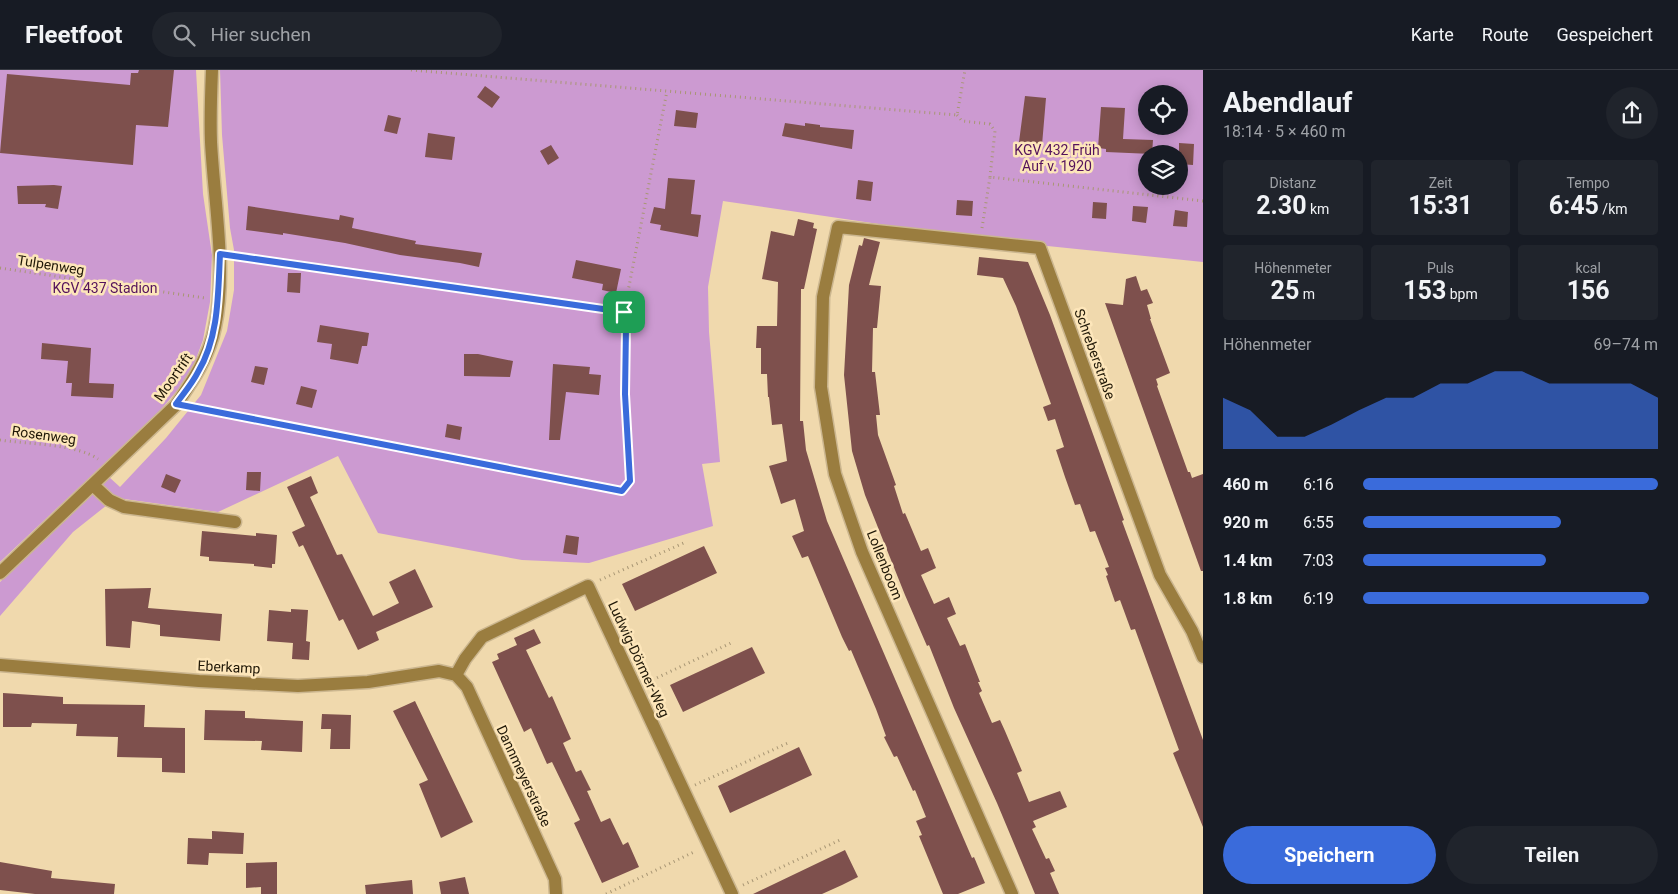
<!DOCTYPE html>
<html lang="de">
<head>
<meta charset="utf-8">
<style>
  :root { --surface:#171b24; --page:#20242c; --text:#f1f3f6; --muted:#9ea1a6; --line:#363941; --accent:#3a6bdb }
  body { margin:0; font-family:Roboto,sans-serif; background:var(--page); color:var(--text); height:100vh; display:flex; flex-direction:column; font-size:19px; white-space:nowrap }
  * { box-sizing:border-box; margin:0 }
  p { font-size:16px; color:var(--muted) }
  .icon { flex:none; width:28px; height:28px; fill:none; stroke:currentColor; stroke-width:2; stroke-linecap:round; stroke-linejoin:round }
  .map { position:relative; flex:1; overflow:hidden }
  .drawer { display:flex; flex-direction:column; background:var(--surface); width:475px }
  .drawer>* { flex:none }
  .tools { position:absolute; left:1138px; top:15px; display:grid; gap:10px }
  .tools a { display:grid; place-items:center; width:50px; height:50px; border-radius:50%; background:var(--surface); box-shadow:0 2px 12px #0003; font-size:25px }
  .pin { position:absolute; display:grid; place-items:center; width:42px; height:42px; color:#fff; margin:-21px; border-radius:10px; box-shadow:0 2px 8px #0006 }
  .round { display:grid; place-items:center; flex:none; width:52px; height:52px; border-radius:26px; background:var(--page) }
  .summary { display:flex; align-items:center; justify-content:space-between; height:85px; padding:0 20px }
  h1 { font-size:28px; font-weight:700; line-height:38px }
  .figures { display:grid; grid-template-columns:repeat(3,1fr); gap:8px; height:85px; padding:5px 20px }
  .figures div { display:grid; align-content:center; border-radius:5px; background:var(--page); text-align:center }
  .figures b { font-size:25px; font-weight:700 }
  .figures small { font-size:14px; font-weight:400 }
  .figures p { font-size:14px }
  .chart { height:140px; padding:10px 20px }
  .chart p { display:flex; justify-content:space-between }
  .chart svg { width:100%; height:90px; margin-top:5px; fill:var(--accent); opacity:.7 }
  .action { display:flex; gap:10px; margin-top:auto; padding:10px 20px }
  .action a { flex:1; height:58px; border-radius:30px; background:var(--accent); color:#fff; font-size:20px; font-weight:700; line-height:58px; text-align:center }
  .action a+a { background:var(--page); color:var(--text) }
  ul { padding:0 20px; list-style:none; font-size:16px }
  li { display:grid; grid-template-columns:80px 60px 1fr; align-items:center; height:38px }
  li i { height:12px; border-radius:6px; background:var(--accent) }
  header { display:flex; align-items:center; gap:30px; box-sizing:border-box; height:70px; padding:0 25px; background:var(--surface); border-bottom:1px solid var(--line) }
  header strong { font-size:24px }
  nav { display:flex; gap:28px; margin-inline-start:auto; font-size:18px }
  .search { width:350px; height:45px; background:var(--page); display:flex; align-items:center; gap:12px; box-sizing:border-box; padding:0 18px; border-radius:28px; color:var(--muted); font-size:19px }
  main { display:flex; flex:1; min-height:0 }
  .map>svg:first-child { display:block }
  .green { fill:#cc9ad1; fill-rule:evenodd }
  .building { fill:#7e504d }
  .lines { fill:none; stroke-linecap:round; stroke-linejoin:round }
  .minor-casing { stroke:#cbb68f; stroke-width:15 }
  .path { stroke:#a89674; stroke-width:3; stroke-dasharray:1 4; stroke-linecap:butt }
  .minor { stroke:#9a7d3f; stroke-width:12 }
  .route-casing { stroke:#fff; stroke-width:10 }
  .route { stroke:#3a6bdb; stroke-width:6 }
  .labels { text-anchor:middle; dominant-baseline:central; stroke-width:5; stroke-linejoin:round; paint-order:stroke }
  .park-label { font-size:14px; fill:#54125b; stroke:#fde6ba }
  .street-label { font-size:14px; fill:#201807; stroke:#fde6ba }
</style>
</head>
<body>
<header>
<strong>Fleetfoot</strong>
<div class="search"><svg class="icon" aria-label="search" viewBox="0 0 24 24"><circle cx="10" cy="10" r="6"/><path d="M15 15l6 6"/></svg>Hier suchen</div>
<nav><a>Karte</a><a>Route</a><a>Gespeichert</a></nav>
</header>
<main>
<div class="map">
<svg width="1203" height="824" viewBox="0 0 1203 824">
  <rect width="100%" height="100%" fill="#f0d9ad"/>
  <!-- green -->
  <path class="green" d="M0 0H196L203 124 212 185 210 232 203 270 193 297 176 322 158 343 0 492Z
    M220 0H1203V192L980 169 723 131 708 217 709 262 720 392 702 394 713 456 589 493 522 490 378 463 338 386 218 442 117 428 101 416 109 407 120 417 166 368 201 325 227 261 234 220V180L230 158 222 65ZM1146 24H1179V56H1146ZM1146 84H1179V116H1146Z
    M93 424 107 435 73 462 0 546V512Z"/>
  <!-- building -->
  <path class="building" d="M139 0H174L168 57 136 55 133 95 0 83 7 4 130 15 131 3H138Z
    M485 16 500 27 492 38 477 27Z
    M1025 26 1046 28 1042 75 1019 72Z
    M1101 37 1125 38 1123 69 1153 70 1152 84 1106 82V79L1098 78Z
    M676 40 698 43 696 58 674 56Z
    M388 45 401 48 397 64 384 61Z
    M785 53 805 56V53L820 55V57L854 60 852 79 782 66Z
    M428 63 455 67 452 90 425 87Z
    M1179 73 1194 74 1193 95 1179 94Z
    M551 75 559 88 548 95 540 81Z
    M668 108 695 110 691 144 701 145 698 167 660 160 661 155 650 153 654 137 665 139Z
    M858 110 873 112 871 131 856 129Z
    M54 115 62 116 58 139 45 137 46 134H18L17 116Z
    M957 130 973 131 972 146 956 145Z
    M1093 132 1107 133 1106 149 1092 148Z
    M248 136 339 150 340 145 354 148 352 158 416 171 415 174 482 183 479 197 460 193 400 185 345 173 283 163V165L246 160Z
    M1133 136 1148 137 1146 153 1132 151Z
    M1175 140 1188 142 1187 157 1173 156Z
    M798 149 814 153 813 158 817 159 804 219H801L800 351H803L806 380 827 451 972 788 974 787 985 813 958 824H943L919 766 922 765 916 751 926 747 915 720 913 721 897 686 894 687 884 667 886 666 876 639 851 580 849 581 842 567 808 486 802 488 792 466 804 461 795 429 781 434 769 396 787 391 782 354 772 355 769 327H768L767 304H761V278H756L757 256H777L778 212 762 209 771 161 794 166Z
    M864 168 880 172 869 215 881 216 877 258H873L872 302H875L880 345H876L878 365 896 415 894 416 903 444 905 443 921 481 928 478 936 498 921 505 934 534 949 527 956 544 947 548 960 576 965 574 980 612H978L982 621 979 623 992 653 1000 650 1005 661 1022 701 1017 703 1029 732 1060 721 1067 737 1033 751 1036 757 1032 759 1046 789 1049 788 1055 801 1050 803 1059 824H1035L997 733 954 638 929 575 927 576 905 525 865 425 852 381 844 305 849 215 859 175 862 176Z
    M979 187 1028 192 1050 245 1124 450 1122 451 1203 670V757L1173 683 1179 680 1135 559 1131 560 1120 530 1115 532 1106 506 1108 505 1105 498 1109 497 1095 461 1090 462 1080 434 1075 435 1065 407 1056 380 1064 377 1055 349 1048 351 1043 337 1051 334 1016 236 1003 208 977 205Z
    M576 190 621 199 616 223 602 220 603 214 572 208Z
    M288 203H301L300 223 287 222Z
    M1136 206 1141 221 1147 219 1153 233 1147 235 1151 249H1150L1170 303 1156 309 1158 315 1157 316 1188 402H1190L1192 408 1203 404V501H1201L1105 233 1123 235 1126 209Z
    M320 255 369 263 367 276H362L358 294 330 289 332 274 317 272Z
    M42 273 91 278 89 313 114 314 113 328 71 326 72 313H66L68 291 41 289Z
    M464 284H478L513 291 510 307 464 306Z
    M553 294 590 297 589 304 601 305 599 325 566 322 560 370H549Z
    M255 296 268 298 264 315 251 312Z
    M301 316 317 320 312 338 296 334Z
    M447 354 462 357 460 370 445 367Z
    M247 402H261L260 421 246 420Z
    M166 404 181 410 175 423 161 417Z
    M311 406 318 423 310 427 337 485 342 484 373 546 399 533 389 512 415 499 433 537 376 562 379 570 358 580 343 549 339 551 303 475 299 477 292 462 305 456 287 417Z
    M202 461 256 466V463L277 465 275 494H272V498L254 496V494L209 491V487L200 486Z
    M566 465 579 467 577 485 563 483Z
    M704 476 717 503 635 541 622 514Z
    M151 518 148 538 222 544 220 571 160 566V555L132 551 130 578 106 576 105 519Z
    M291 539 308 540 306 571 310 572 309 590 292 589 293 573 267 571 269 540 291 542Z
    M534 559 541 573 526 580 549 628 552 626 571 669 563 673 576 702 581 700 591 720 587 721 601 752 610 748 623 775 628 772 639 797 602 813 574 753 580 750 552 692 547 694 531 658 524 662 492 592 499 589 497 584 517 575 514 568Z
    M752 577 765 603 683 642 670 615Z
    M3 623 63 627V634L145 635 144 657 185 658V703L162 702V688L117 687 118 667 76 666 77 654 32 653 31 657H3Z
    M415 631 473 752 441 768 419 714 428 710 393 641Z
    M205 640 245 641V648L303 651 302 682 261 680 262 671 204 670Z
    M322 644 351 645 350 679H330L331 659H321Z
    M799 677 812 705 730 743 718 716Z
    M212 761 244 763 243 784 209 783 208 795 187 794 188 768 212 769Z
    M845 780 858 807 842 815 822 824H753Z
    M0 792 52 801 51 808 115 814 114 824H35L0 820Z
    M277 792V824H261V817L246 818V793Z
    M465 807 469 824H441L439 812Z
    M412 810 413 824H366L365 815Z"/>
  <g class="lines">
    <defs>
      <path id="minor" d="M93 415 109 430 124 437 235 452
        M0 503 176 335C193 310 209 287 215 257 227 200 214 131 211 72 210 48 211 24 212 0
        M0 595 199 611 298 616 368 612 439 601 456 605
        M456 605 465 589 482 567 588 516 732 824
        M456 605 467 617 555 809 556 824
        M1012 824 862 482 835 404 821 317 823 227 838 157 1040 178 1160 505 1192 561 1203 587"/>
    </defs>
    <!-- minor casing -->
    <use href="#minor" class="minor-casing"/>
    <!-- path -->
    <path class="path" d="M411 0 957 45 965 0
      M957 45 962 51 990 54 995 61 990 107
      M982 158 990 107 1203 131
      M234 186 624 242
      M0 198 205 228
      M192 338 622 421 630 411 625 324 624 242 667 21
      M0 370C27 374 77 374 98 389
      M600 510 686 472
      M648 612 731 573
      M695 715 788 673
      M743 815 840 770
      M606 824 696 781"/>
    <!-- minor -->
    <use href="#minor" class="minor"/>
  </g>
  <g class="lines">
    <defs>
      <path id="route" d="M220 184 624 242 626 258 625 324 630 411 622 421 176 334C183 324 192 314 198 302 219 267 218 224 220 184Z"/>
    </defs>
    <!-- route casing -->
    <use href="#route" class="route-casing"/>
    <!-- route -->
    <use href="#route" class="route"/>
  </g>
  <g class="labels">
    <!-- park labels -->
    <g class="park-label">
      <text x="1057" y="80">KGV 432 Früh<tspan x="1057" dy="16">Auf v. 1920</tspan></text>
      <text x="105" y="218">KGV 437 Stadion</text>
    </g>
    <!-- street labels -->
    <g class="street-label">
      <text transform="translate(51 195) rotate(9)">Tulpenweg</text>
      <text transform="translate(1095 284) rotate(70)">Schreberstraße</text>
      <text transform="translate(173 307) rotate(-55)">Moortrift</text>
      <text transform="translate(44 365) rotate(8)">Rosenweg</text>
      <text transform="translate(885 495) rotate(68)">Lollenboom</text>
      <text transform="translate(639 589) rotate(65)">Ludwig-Dörmer-Weg</text>
      <text transform="translate(229 597) rotate(3)">Eberkamp</text>
      <text transform="translate(524 706) rotate(65)">Dannmeyerstraße</text>
    </g>
  </g>
</svg>
<div class="tools">
<a><svg class="icon" aria-label="locate" viewBox="0 0 24 24"><circle cx="12" cy="12" r="6"/><path d="M12 2v4M12 18v4M2 12h4M18 12h4"/></svg></a>
<a><svg class="icon" aria-label="layers" viewBox="0 0 24 24"><path d="M12 4l9 5-9 5-9-5zM3 14l9 5 9-5"/></svg></a>
</div>
<div class="pin" style="left:624px;top:242px;background:#1e9e55"><svg class="icon" aria-label="arrive" viewBox="0 0 24 24"><path d="M6 21V4h12l-3 4 3 4H6"/></svg></div>
</div>
<section class="drawer">
<div class="summary"><div><h1>Abendlauf</h1><p>18:14 · 5 × 460 m</p></div><a class="round"><svg class="icon" aria-label="share" viewBox="0 0 24 24"><path d="M12 15V3M7 8l5-5 5 5M5 13v7h14v-7"/></svg></a></div>
<div class="figures">
<div><p>Distanz</p><b>2.30<small> km</small></b></div>
<div><p>Zeit</p><b>15:31</b></div>
<div><p>Tempo</p><b>6:45<small> /km</small></b></div>
</div>
<div class="figures">
<div><p>Höhenmeter</p><b>25<small> m</small></b></div>
<div><p>Puls</p><b>153<small> bpm</small></b></div>
<div><p>kcal</p><b>156</b></div>
</div>
<div class="chart"><p><span>Höhenmeter</span>69–74 m</p>
<svg viewBox="0 0 160 44" preserveAspectRatio="none"><path d="M0 44V19L10 25L20 38L30 38L40 32L50 25L60 19L70 19L80 12L90 12L100 6L110 6L120 12L130 12L140 12L150 12L160 19V44z"/></svg>
</div>
<ul>
<li><b>460 m</b>6:16<i style="width:100%"></i></li>
<li><b>920 m</b>6:55<i style="width:67%"></i></li>
<li><b>1.4 km</b>7:03<i style="width:62%"></i></li>
<li><b>1.8 km</b>6:19<i style="width:97%"></i></li>
</ul>
<div class="action"><a>Speichern</a><a>Teilen</a></div>
</section>
</main>
</body>
</html>
